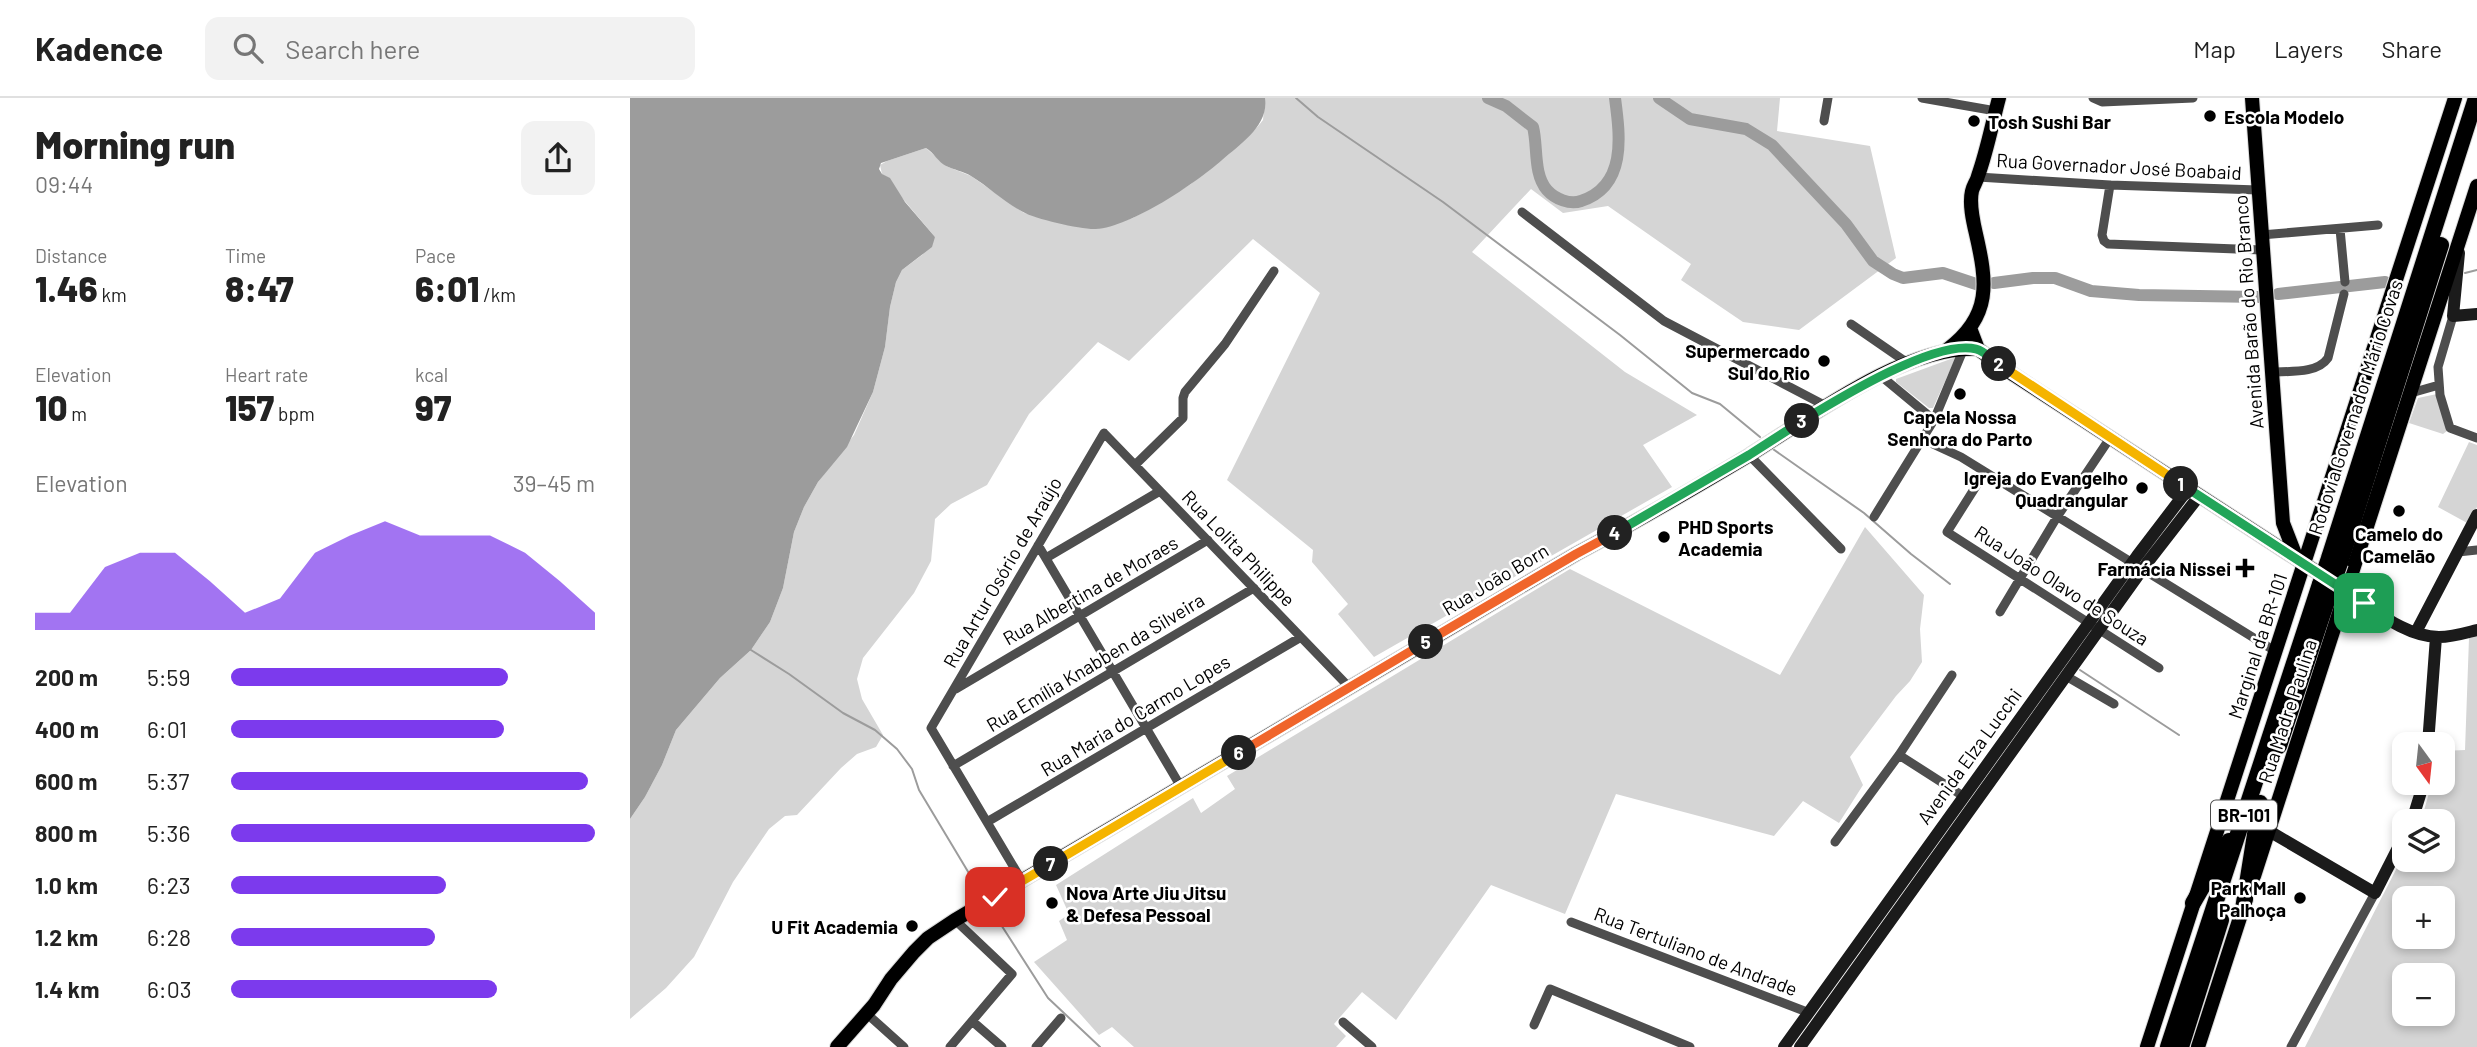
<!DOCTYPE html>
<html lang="en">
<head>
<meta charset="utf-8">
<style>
  :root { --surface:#fff; --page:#f2f2f2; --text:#222; --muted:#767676; --line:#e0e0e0; --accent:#7c3aed }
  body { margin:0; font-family:Barlow,sans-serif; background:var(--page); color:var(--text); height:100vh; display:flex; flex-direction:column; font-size:26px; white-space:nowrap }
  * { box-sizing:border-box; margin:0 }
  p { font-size:23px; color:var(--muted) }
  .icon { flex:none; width:38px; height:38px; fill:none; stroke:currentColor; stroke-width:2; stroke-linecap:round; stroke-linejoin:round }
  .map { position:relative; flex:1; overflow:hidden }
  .side { display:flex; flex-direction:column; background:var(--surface); width:630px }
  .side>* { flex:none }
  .needle { width:46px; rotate:165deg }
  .tools { position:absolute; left:1762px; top:634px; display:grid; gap:14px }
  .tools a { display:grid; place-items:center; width:63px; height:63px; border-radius:14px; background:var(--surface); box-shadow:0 4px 10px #0003; font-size:35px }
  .pin { position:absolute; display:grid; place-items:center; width:60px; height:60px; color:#fff; margin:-30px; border-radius:14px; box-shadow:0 4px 10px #0006 }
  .km { position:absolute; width:35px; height:35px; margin:-18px; border-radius:50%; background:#222; color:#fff; font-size:19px; line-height:35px; text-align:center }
  .round { display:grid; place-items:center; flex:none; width:74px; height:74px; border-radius:14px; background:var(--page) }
  .headline { display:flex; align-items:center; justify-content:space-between; height:119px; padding:0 35px }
  h1 { font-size:38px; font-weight:800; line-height:52px }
  .metrics { display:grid; grid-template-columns:repeat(3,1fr); gap:10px; height:119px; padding:7px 35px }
  .metrics div { display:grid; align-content:center }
  .metrics b { font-size:35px; font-weight:800 }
  .metrics small { font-size:19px; font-weight:400 }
  .metrics p { font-size:19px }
  .chart { height:196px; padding:14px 35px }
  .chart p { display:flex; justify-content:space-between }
  .chart svg { width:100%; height:126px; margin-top:7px; fill:var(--accent); opacity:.7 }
  ul { padding:0 35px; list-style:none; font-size:23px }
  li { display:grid; grid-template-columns:112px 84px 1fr; align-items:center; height:52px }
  li i { height:18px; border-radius:9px; background:var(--accent) }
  header { display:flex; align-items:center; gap:42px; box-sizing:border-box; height:98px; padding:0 35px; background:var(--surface); border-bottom:2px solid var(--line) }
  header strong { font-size:33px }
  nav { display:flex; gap:38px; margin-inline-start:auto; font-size:24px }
  .search { width:490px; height:63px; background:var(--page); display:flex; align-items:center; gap:18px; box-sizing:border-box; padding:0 24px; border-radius:14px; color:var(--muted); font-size:26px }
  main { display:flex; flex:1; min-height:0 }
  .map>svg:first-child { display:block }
  .green { fill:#d5d5d5; fill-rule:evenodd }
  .water { fill:#9c9c9c }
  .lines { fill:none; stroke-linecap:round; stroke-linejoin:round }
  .stream { stroke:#9c9c9c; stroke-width:2 }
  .river { stroke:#9c9c9c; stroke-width:12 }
  .primary-casing { stroke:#dbdbdb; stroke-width:16 }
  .motorway-casing { stroke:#dbdbdb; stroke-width:18 }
  .minor { stroke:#4e4e4e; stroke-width:9 }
  .secondary { stroke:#1b1b1b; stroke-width:12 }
  .primary { stroke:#000; stroke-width:14 }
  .motorway { stroke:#000; stroke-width:16 }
  .motorway-bridge-casing { stroke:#dbdbdb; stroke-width:18; stroke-linecap:butt }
  .motorway-bridge { stroke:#000; stroke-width:16 }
  .split-1-casing { stroke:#fff; stroke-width:14 }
  .split-2-casing { stroke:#fff; stroke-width:14 }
  .split-3-casing { stroke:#fff; stroke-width:14 }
  .split-4-casing { stroke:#fff; stroke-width:14 }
  .split-5-casing { stroke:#fff; stroke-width:14 }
  .split-6-casing { stroke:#fff; stroke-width:14 }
  .split-7-casing { stroke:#fff; stroke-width:14 }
  .split-8-casing { stroke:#fff; stroke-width:14 }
  .split-1 { stroke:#22a559; stroke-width:9 }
  .split-2 { stroke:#f5b400; stroke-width:9 }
  .split-3 { stroke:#22a559; stroke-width:9 }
  .split-4 { stroke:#22a559; stroke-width:9 }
  .split-5 { stroke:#f0652b; stroke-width:9 }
  .split-6 { stroke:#f0652b; stroke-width:9 }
  .split-7 { stroke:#f5b400; stroke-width:9 }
  .split-8 { stroke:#f5b400; stroke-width:9 }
  .poi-dot { fill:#000; stroke:#fff; stroke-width:2.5 }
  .labels { text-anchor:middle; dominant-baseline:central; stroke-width:5; stroke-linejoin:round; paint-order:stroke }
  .shield { fill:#fff; stroke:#4c4c4c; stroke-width:2 }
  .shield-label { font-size:18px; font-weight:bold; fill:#000 }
  .poi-label { font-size:19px; font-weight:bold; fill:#000; stroke:#fff; text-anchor:end }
  .street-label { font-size:19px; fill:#000; stroke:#fff }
</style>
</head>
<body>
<header>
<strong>Kadence</strong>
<div class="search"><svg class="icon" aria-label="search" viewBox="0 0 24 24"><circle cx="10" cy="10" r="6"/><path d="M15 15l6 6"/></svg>Search here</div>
<nav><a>Map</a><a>Layers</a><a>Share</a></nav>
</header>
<main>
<section class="side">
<div class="headline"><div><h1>Morning run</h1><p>09:44</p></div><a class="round"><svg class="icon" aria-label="share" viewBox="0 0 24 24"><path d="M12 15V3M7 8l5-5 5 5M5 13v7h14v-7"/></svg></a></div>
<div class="metrics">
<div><p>Distance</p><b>1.46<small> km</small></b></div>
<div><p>Time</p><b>8:47</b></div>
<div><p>Pace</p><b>6:01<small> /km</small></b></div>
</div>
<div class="metrics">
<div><p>Elevation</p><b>10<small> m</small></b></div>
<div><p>Heart rate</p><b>157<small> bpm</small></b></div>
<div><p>kcal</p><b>97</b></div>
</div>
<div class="chart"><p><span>Elevation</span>39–45 m</p>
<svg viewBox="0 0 160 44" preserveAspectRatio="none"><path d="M0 44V38L10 38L20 22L30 17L40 17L50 27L60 38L70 33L80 17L90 11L100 6L110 11L120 11L130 11L140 17L150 27L160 38V44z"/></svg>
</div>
<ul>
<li><b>200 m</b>5:59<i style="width:76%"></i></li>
<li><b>400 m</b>6:01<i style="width:75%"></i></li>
<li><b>600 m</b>5:37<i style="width:98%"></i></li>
<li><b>800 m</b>5:36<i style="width:100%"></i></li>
<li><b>1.0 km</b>6:23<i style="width:59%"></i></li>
<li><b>1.2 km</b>6:28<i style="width:56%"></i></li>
<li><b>1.4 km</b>6:03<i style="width:73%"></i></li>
</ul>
</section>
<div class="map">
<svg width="1847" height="949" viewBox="0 0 1847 949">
  <rect width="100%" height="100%" fill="#fff"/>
  <!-- green -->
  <path class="green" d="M635 0H1150L1147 33 1240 48 1266 160 1169 232 1113 224 1051 182 1061 166 978 108 933 115 901 91 842 154 995 274 1067 317 1013 347 1042 389 744 559 708 516 718 506 682 464 683 452 597 382 690 195 623 141 499 263 468 244 399 316 357 387 321 406 305 421 301 463 284 495 233 560 227 581 232 601 253 637 246 649 227 656 211 670 167 717 155 718 139 731 103 784 64 859 36 890 0 921V721L15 699 32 667 46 632 90 580 121 552 140 524 153 490 164 434 174 409 188 384 224 337 243 294 255 249 260 209 266 184 272 172 292 157 305 139 252 76 250 67 257 63 296 50 316 68 341 78 394 115 466 131 503 120 561 86 618 39 629 27 633 22Z
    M1326 259 1303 310H1299L1266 284V281Z
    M1807 296 1817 333 1813 336 1779 325 1788 300Z
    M1839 344 1847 347V409L1839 426 1808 409Z
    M1235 429 1294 497 1290 531 1292 564 1280 583 1266 598 1220 659 1233 687 1209 725 1173 703 1144 738 986 696 935 816 861 787 766 922 732 894 704 926 716 938 706 949H504L482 929 469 937 404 864 437 842 429 823 439 816 426 787 563 700 571 715 605 691 597 678 940 471 1150 577Z
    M1847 538V949H1675L1774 756V761H1813V723H1791L1799 695V684H1813V653L1835 652 1839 540ZM1774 800H1813V838H1774ZM1774 877H1813V915H1774Z"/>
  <!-- water -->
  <path class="water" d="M0 0H635C639 28 610 46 592 62 566 85 501 129 466 131 453 132 405 121 393 114 375 105 359 89 341 78 333 73 324 72 316 68 308 64 304 55 296 50L251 65 249 71 252 76 260 80 275 104 305 139 302 149 272 172 266 184 260 209 255 249 243 294 217 349 188 384 174 409 164 434 153 490 140 524 121 552 90 580 46 632 32 667 15 699 0 721Z"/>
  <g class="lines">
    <!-- stream -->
    <path class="stream" d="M666 0 688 19 813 104 990 237 1062 295 1090 306 1130 339
      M1835 175 1847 172
      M1140 349 1234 415 1281 456 1320 486
      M121 552 159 576 213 615 245 632 267 651 282 671 289 692 352 797
      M1450 572 1549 637
      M359 808 418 900 470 949"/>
    <!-- river -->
    <path class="river" d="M858 0 876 8 903 29C908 48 903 76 917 92 925 101 940 107 951 103 997 88 990 38 985 0
      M1029 0 1060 21 1116 31 1142 47 1216 126 1243 163 1263 176 1273 180 1313 175 1349 187
      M1364 185 1403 180H1425L1461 193 1509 197 1629 199
      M1648 196 1755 184"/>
    <defs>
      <path id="primary" d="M1622 0 1653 425 1667 461
        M1340 230 1348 251 1384 277 1702 484
        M1318 251C1362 218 1357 184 1346 136 1343 123 1339 106 1342 93 1343 88 1347 83 1348 78 1357 53 1362 26 1369 0
        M1624 778 1847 88
        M207 949 244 907 261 881 284 854 298 840 325 822 946 456C1004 425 1061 392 1118 358 1178 321 1276 246 1348 251
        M1517 949 1825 0
        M1568 949 1616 801"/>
      <path id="motorway" d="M1699 460 1846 0
        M1710 465 1811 147
        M1649 648 1701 491
        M1563 805 1599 743
        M1613 811 1630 705
        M1538 949 1690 486
        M1551 949 1591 822"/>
    </defs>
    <!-- primary casing -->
    <use href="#primary" class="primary-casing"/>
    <!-- motorway casing -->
    <use href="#motorway" class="motorway-casing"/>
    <!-- minor -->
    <path class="minor" d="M1292 0 1366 13
      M1463 0 1472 4 1563 0
      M1194 23 1198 0
      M1348 79 1480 87 1628 92
      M1480 87 1472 137 1474 143 1478 146 1632 152
      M892 114 1034 223 1196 308
      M1710 131 1715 184
      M1631 137 1748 127
      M1823 218 1808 269 1810 297 1820 330 1847 340
      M1221 226 1279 266
      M1641 274C1660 273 1687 276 1698 260L1714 196
      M1251 278 1304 322
      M1781 295 1809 287
      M1292 341 1331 359 1645 553
      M1119 357 1211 451
      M505 367 553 320V300L555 294 595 246 644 173
      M1355 374 1317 434 1529 570
      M1244 419 1304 322 1334 250
      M408 447 551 689
      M1828 454 1847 452
      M416 460 530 393
      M1370 514 1427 419 1480 340
      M1436 578 1484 606
      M326 591 578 442
      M1269 657 1333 698
      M323 668 624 490
      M357 724 671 539
      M1205 744 1269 657 1322 577
      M392 783 301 630 474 335 719 589
      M941 824 1177 914
      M236 915 274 949
      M342 923 372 949
      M713 924 742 949
      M904 927 920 891 1060 949
      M320 949 382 876 325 822
      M406 949 431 920
      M1661 949 1745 795"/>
    <!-- secondary -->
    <path class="secondary" d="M1829 155 1823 218 1847 216
      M1717 494C1744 511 1775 539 1809 539 1822 539 1835 535 1847 532
      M1786 534 1847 417
      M1798 646 1806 539
      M1782 723 1794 684
      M1639 733 1745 795 1774 738
      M1154 949 1507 458 1558 391
      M1170 949 1517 465 1569 398"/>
    <!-- primary -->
    <use href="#primary" class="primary"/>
    <!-- motorway -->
    <use href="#motorway" class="motorway"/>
    <defs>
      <path id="motorway-bridge" d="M1690 486 1699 460
        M1701 491 1710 465"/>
    </defs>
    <!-- motorway-bridge casing -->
    <use href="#motorway-bridge" class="motorway-bridge-casing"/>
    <!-- motorway-bridge -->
    <use href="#motorway-bridge" class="motorway-bridge"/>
  </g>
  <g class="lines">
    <defs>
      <path id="split-1" d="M1551 386 1734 505"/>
      <path id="split-2" d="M1369 266 1551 386"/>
      <path id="split-3" d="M1172 323C1208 301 1305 241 1346 251 1354 253 1362 261 1369 266"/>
      <path id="split-4" d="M985 435 1119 357 1172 323"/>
      <path id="split-5" d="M796 544 946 456 985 435"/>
      <path id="split-6" d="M609 655 796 544"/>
      <path id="split-7" d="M421 766 609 655"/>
      <path id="split-8" d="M365 799 421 766"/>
    </defs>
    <!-- split-1 casing -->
    <use href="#split-1" class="split-1-casing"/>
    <!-- split-2 casing -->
    <use href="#split-2" class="split-2-casing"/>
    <!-- split-3 casing -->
    <use href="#split-3" class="split-3-casing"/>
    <!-- split-4 casing -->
    <use href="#split-4" class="split-4-casing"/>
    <!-- split-5 casing -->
    <use href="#split-5" class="split-5-casing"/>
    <!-- split-6 casing -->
    <use href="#split-6" class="split-6-casing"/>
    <!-- split-7 casing -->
    <use href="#split-7" class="split-7-casing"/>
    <!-- split-8 casing -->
    <use href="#split-8" class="split-8-casing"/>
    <!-- split-1 -->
    <use href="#split-1" class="split-1"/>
    <!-- split-2 -->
    <use href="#split-2" class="split-2"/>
    <!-- split-3 -->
    <use href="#split-3" class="split-3"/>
    <!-- split-4 -->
    <use href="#split-4" class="split-4"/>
    <!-- split-5 -->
    <use href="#split-5" class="split-5"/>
    <!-- split-6 -->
    <use href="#split-6" class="split-6"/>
    <!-- split-7 -->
    <use href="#split-7" class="split-7"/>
    <!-- split-8 -->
    <use href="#split-8" class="split-8"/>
  </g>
  <!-- markers -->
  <g class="poi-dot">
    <circle cx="1580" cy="18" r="7"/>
    <circle cx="1344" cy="23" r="7"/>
    <circle cx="1194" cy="263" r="7"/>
    <circle cx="1330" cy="296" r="7"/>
    <circle cx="1512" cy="390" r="7"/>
    <circle cx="1769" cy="413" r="7"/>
    <circle cx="1034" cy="439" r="7"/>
    <path d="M1611.5 459.5h7v7h7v7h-7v7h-7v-7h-7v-7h7z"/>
    <circle cx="1670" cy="800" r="7"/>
    <circle cx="422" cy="805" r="7"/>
    <circle cx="282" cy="828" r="7"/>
  </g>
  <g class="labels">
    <!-- shield labels -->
    <rect class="shield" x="1581" y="702.5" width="66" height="29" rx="5"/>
    <g class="shield-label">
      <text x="1614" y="717">BR-101</text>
    </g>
    <!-- poi labels -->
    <g class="poi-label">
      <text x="1594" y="18" text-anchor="start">Escola Modelo</text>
      <text x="1358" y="23" text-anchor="start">Tosh Sushi Bar</text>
      <text x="1180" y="252">Supermercado<tspan x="1180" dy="22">Sul do Rio</tspan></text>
      <text x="1330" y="318" text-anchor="middle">Capela Nossa<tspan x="1330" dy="22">Senhora do Parto</tspan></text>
      <text x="1498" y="379">Igreja do Evangelho<tspan x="1498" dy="22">Quadrangular</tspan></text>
      <text x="1048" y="428" text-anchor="start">PHD Sports<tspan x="1048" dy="22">Academia</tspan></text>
      <text x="1769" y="435" text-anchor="middle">Camelo do<tspan x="1769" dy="22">Camelão</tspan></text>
      <text x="1601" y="470">Farmácia Nissei</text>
      <text x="1656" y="789">Park Mall<tspan x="1656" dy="22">Palhoça</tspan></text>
      <text x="436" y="794" text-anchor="start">Nova Arte Jiu Jitsu<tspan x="436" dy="22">&amp; Defesa Pessoal</tspan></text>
      <text x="268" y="828">U Fit Academia</text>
    </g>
    <!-- street labels -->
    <g class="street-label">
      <text transform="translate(1489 68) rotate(3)">Rua Governador José Boabaid</text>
      <text transform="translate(1618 214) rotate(-94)">Avenida Barão do Rio Branco</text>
      <text transform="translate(1725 309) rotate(-72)">Rodovia Governador Mário Covas</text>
      <text transform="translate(609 450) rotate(46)">Rua Lolita Philippe</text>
      <text transform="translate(372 474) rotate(-60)">Rua Artur Osório de Araújo</text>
      <text transform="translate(865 481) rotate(-31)">Rua João Born</text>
      <text transform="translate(1432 487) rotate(33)">Rua João Olavo de Souza</text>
      <text transform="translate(460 492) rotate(-30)">Rua Albertina de Moraes</text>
      <text transform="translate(1627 548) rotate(-72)">Marginal da BR-101</text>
      <text transform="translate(465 564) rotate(-31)">Rua Emília Knabben da Silveira</text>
      <text transform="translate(1657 613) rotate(-72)">Rua Madre Paulina</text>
      <text transform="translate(505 617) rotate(-31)">Rua Maria do Carmo Lopes</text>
      <text transform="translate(1339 658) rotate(-54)">Avenida Elza Lucchi</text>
      <text transform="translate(1066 853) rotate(21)">Rua Tertuliano de Andrade</text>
    </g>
  </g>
</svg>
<div class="tools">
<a><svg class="needle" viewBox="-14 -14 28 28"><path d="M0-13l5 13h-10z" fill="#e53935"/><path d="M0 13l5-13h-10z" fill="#767676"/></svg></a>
<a><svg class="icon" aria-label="layers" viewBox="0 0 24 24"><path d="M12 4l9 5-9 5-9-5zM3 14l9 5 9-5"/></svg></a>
<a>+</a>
<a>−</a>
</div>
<div class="pin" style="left:1734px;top:505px;background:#1e9e55"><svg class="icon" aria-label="arrive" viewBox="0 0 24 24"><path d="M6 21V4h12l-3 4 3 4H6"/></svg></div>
<div class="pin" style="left:365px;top:799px;background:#d93025"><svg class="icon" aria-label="check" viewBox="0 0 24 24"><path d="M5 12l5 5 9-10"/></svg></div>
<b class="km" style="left:1551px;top:386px">1</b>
<b class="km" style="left:1369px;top:266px">2</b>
<b class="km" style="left:1172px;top:323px">3</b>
<b class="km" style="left:985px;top:435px">4</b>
<b class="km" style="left:796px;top:544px">5</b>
<b class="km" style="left:609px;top:655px">6</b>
<b class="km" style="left:421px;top:766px">7</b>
</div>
</main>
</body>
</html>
